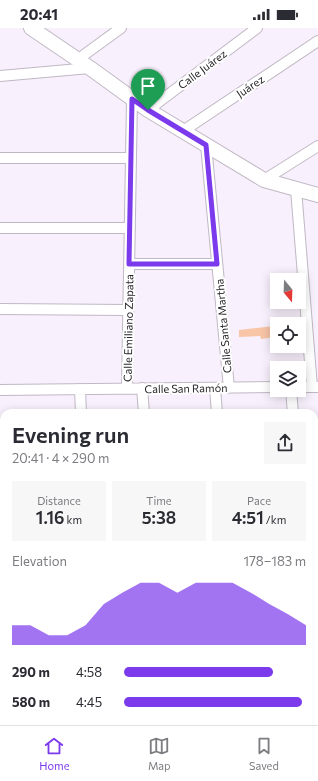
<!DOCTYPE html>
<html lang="en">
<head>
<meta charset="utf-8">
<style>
  :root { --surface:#fff; --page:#f7f7f7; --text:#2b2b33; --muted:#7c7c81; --line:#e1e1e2; --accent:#7c3aed }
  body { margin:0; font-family:Commissioner,sans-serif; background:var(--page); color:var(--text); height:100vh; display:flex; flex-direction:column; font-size:15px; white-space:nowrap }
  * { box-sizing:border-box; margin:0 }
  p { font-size:13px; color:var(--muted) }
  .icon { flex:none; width:22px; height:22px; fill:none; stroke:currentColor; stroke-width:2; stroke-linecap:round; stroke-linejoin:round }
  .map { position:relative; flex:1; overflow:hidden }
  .drawer { position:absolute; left:0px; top:381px; width:318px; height:316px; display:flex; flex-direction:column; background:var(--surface); border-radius:12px 12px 0 0; box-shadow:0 2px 10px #0003 }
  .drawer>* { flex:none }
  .needle { width:26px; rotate:161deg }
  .fabs { position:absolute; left:270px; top:245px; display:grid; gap:8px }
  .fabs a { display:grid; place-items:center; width:36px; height:36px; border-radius:0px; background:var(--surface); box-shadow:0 2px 10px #0003; font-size:20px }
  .pin { position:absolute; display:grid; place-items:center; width:34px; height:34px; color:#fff; margin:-41px -17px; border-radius:50% 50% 50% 0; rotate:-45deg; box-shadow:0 0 4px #0007 }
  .pin .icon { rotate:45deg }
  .round { display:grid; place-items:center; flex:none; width:42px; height:42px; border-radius:0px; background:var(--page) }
  .headline { display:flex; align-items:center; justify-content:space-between; height:68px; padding:0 12px }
  h1 { font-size:22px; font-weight:600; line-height:30px }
  .figures { display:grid; grid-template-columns:repeat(3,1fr); gap:6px; height:68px; padding:4px 12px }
  .figures div { display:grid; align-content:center; border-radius:0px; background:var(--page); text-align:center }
  .figures b { font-size:17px; font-weight:600 }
  .figures small { font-size:11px; font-weight:400 }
  .figures p { font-size:11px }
  .chart { height:112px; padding:8px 12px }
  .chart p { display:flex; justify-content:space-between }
  .chart svg { width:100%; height:72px; margin-top:4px; fill:var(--accent); opacity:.7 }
  ul { padding:0 12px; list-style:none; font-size:13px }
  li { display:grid; grid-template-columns:64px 48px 1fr; align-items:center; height:30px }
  li i { height:10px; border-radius:5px; background:var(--accent) }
  .status { display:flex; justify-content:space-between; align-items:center; height:28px; padding:0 20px; background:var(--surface); direction:ltr }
  .status svg { height:11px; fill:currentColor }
  .tab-bar { display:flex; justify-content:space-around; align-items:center; height:56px; border-top:1px solid var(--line); background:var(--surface); font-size:11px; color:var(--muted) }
  .tab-bar a { display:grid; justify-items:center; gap:2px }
  .tab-bar .active { color:var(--accent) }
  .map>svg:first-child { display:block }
  .building { fill:#f9c5a7 }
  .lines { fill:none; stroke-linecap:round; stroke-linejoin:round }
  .street-casing { stroke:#c0b8c4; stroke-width:12 }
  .secondary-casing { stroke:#c0b8c4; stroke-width:16 }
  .street { stroke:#fff; stroke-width:10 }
  .secondary { stroke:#fff; stroke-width:14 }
  .route-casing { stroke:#fff; stroke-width:8 }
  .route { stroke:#7c3aed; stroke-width:5 }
  .labels { text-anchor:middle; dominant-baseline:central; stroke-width:4; stroke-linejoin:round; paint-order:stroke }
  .street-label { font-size:11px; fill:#272428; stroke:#fff }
</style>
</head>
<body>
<div class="status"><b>20:41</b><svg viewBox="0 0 49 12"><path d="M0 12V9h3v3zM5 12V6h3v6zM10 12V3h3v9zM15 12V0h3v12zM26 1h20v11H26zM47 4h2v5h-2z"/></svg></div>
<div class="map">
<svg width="318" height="697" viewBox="0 0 318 697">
  <rect width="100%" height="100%" fill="#f8f0fc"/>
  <!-- building -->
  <path class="building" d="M275 298V309L261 311 260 308 239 309V302Z"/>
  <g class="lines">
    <defs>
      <path id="street" d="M77 32 121 0
        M0 48 90 40
        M148 82 257 0
        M183 103 318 13
        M206 117 229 360
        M0 130H131
        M264 152 318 118
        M296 161 312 359
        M0 200H130
        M129 236H217
        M0 281 128 282
        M299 359H318
        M127 360 132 71
        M142 360 144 385
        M215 360 217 385
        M80 361 81 385
        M0 362 277 359
        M291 362 293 385
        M0 437 4 490
        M314 553 318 552
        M0 589H4
        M314 627 315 634
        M41 697 42 693
        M125 697V693"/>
      <path id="secondary" d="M31 0 90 40 148 82 264 152 318 167"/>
    </defs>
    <!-- street casing -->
    <use href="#street" class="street-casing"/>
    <!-- secondary casing -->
    <use href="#secondary" class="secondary-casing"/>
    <!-- street -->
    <use href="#street" class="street"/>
    <!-- secondary -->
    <use href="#secondary" class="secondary"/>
  </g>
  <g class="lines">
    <defs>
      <path id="route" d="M132 71 148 82 206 117 217 236H129Z"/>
    </defs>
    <!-- route casing -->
    <use href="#route" class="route-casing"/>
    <!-- route -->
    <use href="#route" class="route"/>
  </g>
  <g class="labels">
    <!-- street labels -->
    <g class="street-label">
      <text transform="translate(202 41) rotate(-37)">Calle Juárez</text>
      <text transform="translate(250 58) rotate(-34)">Juárez</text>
      <text transform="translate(223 298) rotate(-95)">Calle Santa Martha</text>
      <text transform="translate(128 300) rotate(-89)">Calle Emiliano Zapata</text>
      <text transform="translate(186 360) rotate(-1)">Calle San Ramón</text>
    </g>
  </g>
</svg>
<div class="fabs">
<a><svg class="needle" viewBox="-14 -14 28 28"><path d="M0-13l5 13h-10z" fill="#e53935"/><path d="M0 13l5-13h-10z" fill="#7c7c81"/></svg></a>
<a><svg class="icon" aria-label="locate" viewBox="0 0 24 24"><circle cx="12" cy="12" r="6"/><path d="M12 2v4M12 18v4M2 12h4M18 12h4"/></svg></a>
<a><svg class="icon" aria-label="layers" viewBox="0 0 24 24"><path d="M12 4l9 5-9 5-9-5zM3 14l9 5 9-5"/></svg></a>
</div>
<div class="pin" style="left:148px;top:82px;background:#1e9e55"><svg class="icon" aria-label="arrive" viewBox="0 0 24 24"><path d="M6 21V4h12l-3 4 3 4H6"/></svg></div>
<section class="drawer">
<div class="headline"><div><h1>Evening run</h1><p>20:41 · 4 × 290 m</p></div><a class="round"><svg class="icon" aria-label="share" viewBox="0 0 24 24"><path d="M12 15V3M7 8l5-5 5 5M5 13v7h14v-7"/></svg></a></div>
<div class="figures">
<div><p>Distance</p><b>1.16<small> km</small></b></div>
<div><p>Time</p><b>5:38</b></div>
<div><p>Pace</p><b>4:51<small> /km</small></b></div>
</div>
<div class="chart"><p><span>Elevation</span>178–183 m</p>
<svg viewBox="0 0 160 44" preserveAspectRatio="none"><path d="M0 44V32L10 32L20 38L30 38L40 32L50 19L60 12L70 6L80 6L90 12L100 6L110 6L120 6L130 12L140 19L150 25L160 32V44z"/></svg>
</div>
<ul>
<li><b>290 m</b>4:58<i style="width:82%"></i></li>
<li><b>580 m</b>4:45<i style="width:98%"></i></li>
</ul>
</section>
</div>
<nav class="tab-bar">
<a class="active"><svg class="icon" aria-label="home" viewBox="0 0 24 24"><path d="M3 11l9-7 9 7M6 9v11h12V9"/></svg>Home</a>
<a><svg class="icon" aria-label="map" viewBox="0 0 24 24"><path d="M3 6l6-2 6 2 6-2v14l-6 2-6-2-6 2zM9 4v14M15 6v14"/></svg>Map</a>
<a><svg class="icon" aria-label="saved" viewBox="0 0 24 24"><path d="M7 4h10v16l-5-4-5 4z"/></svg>Saved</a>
</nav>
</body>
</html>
